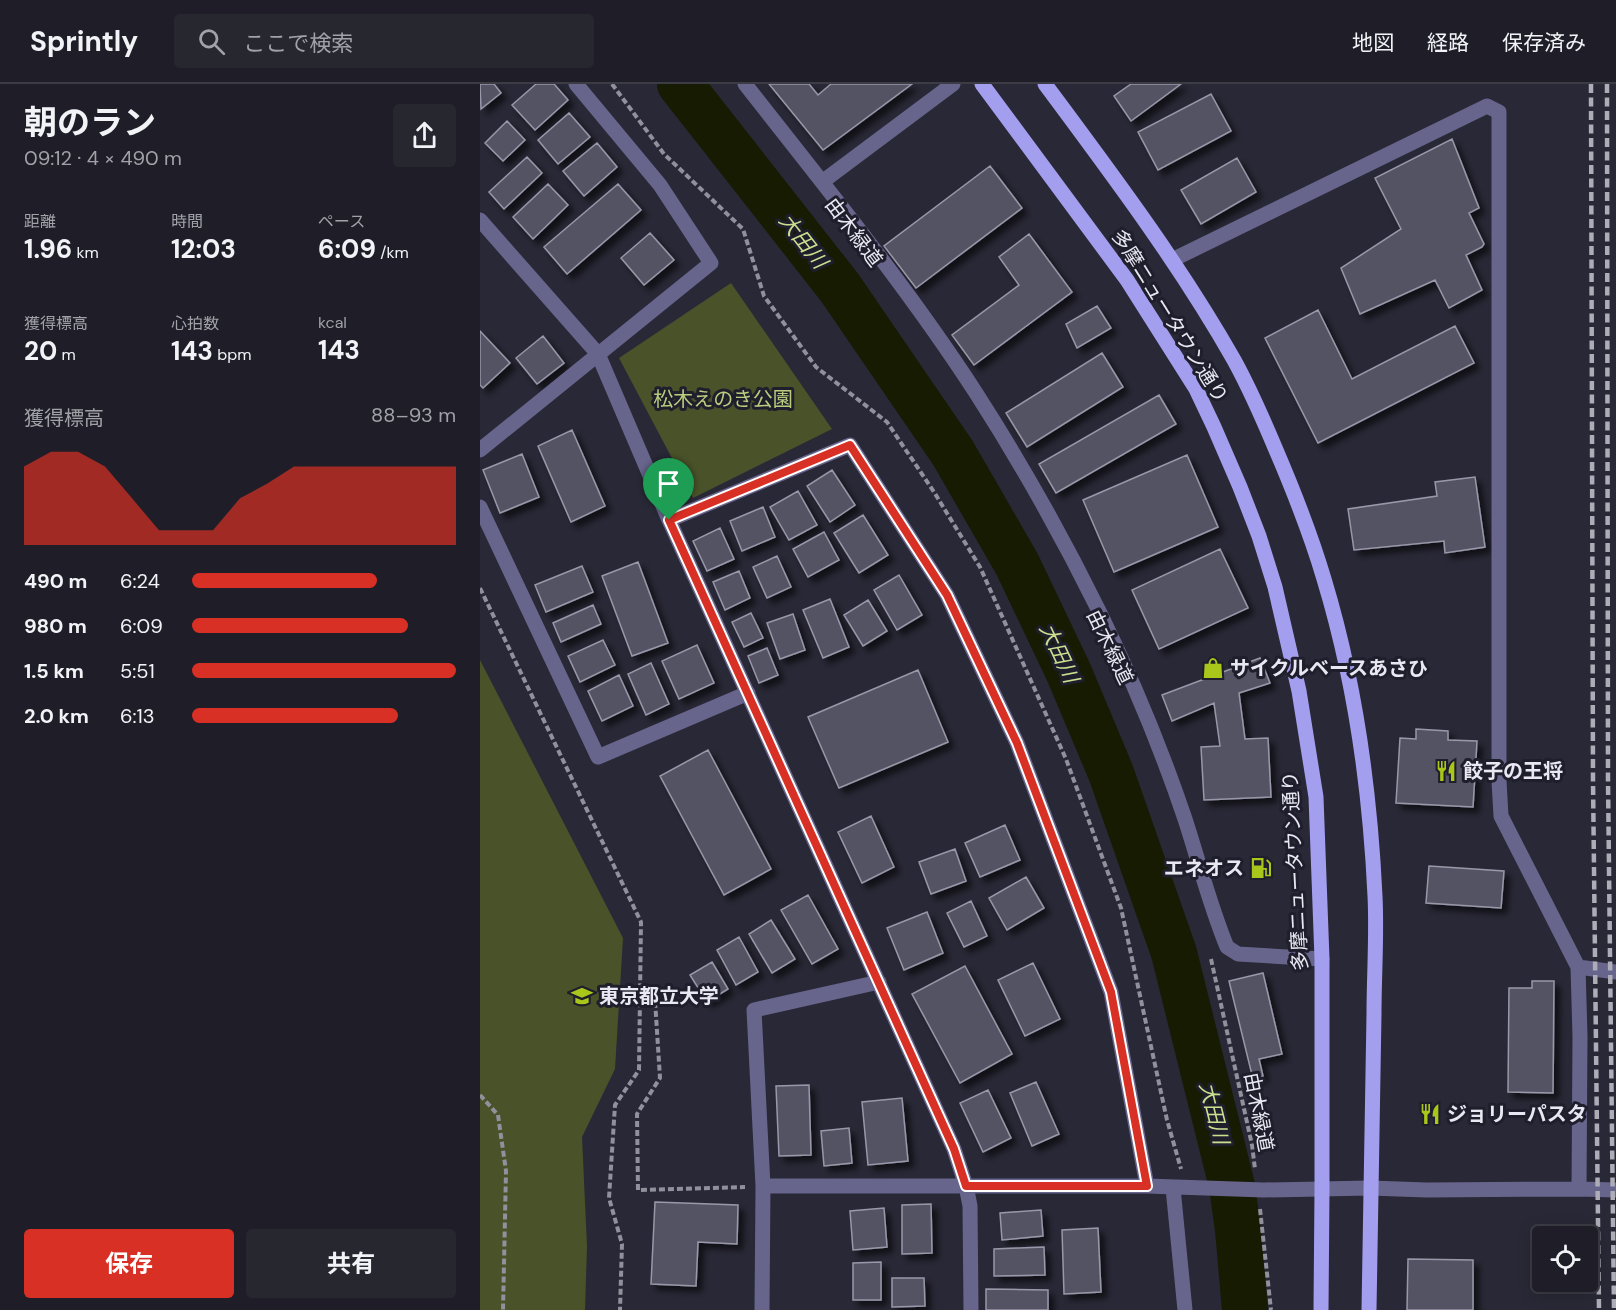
<!DOCTYPE html>
<html lang="ja">
<head>
<meta charset="utf-8">
<style>
  :root { --surface:#1f1e28; --page:#272730; --text:#f1f3f6; --muted:#a1a2a8; --line:#3c3c45; --accent:#d93025 }
  body { margin:0; font-family:"DM Sans","Noto Sans JP",sans-serif; background:var(--page); color:var(--text); height:100vh; display:flex; flex-direction:column; font-size:22px; white-space:nowrap }
  * { box-sizing:border-box; margin:0 }
  p { font-size:20px; color:var(--muted) }
  .icon { flex:none; width:33px; height:33px; fill:none; stroke:currentColor; stroke-width:2; stroke-linecap:round; stroke-linejoin:round }
  .map { position:relative; flex:1; overflow:hidden }
  .details { display:flex; flex-direction:column; background:var(--surface); width:480px }
  .details>* { flex:none }
  .fabs { position:absolute; left:1052px; top:1142px; display:grid; gap:12px }
  .fabs a { display:grid; place-items:center; width:66px; height:66px; border-radius:6px; background:var(--surface); box-shadow:0 3px 15px #0003,0 0 0 2px var(--line); font-size:30px }
  .pin { position:absolute; display:grid; place-items:center; width:51px; height:51px; color:#fff; margin:-62px -26px; border-radius:50% 50% 50% 0; rotate:-45deg; box-shadow:0 0 6px #0007 }
  .pin .icon { rotate:45deg }
  .round { display:grid; place-items:center; flex:none; width:63px; height:63px; border-radius:6px; background:var(--page) }
  .summary { display:flex; align-items:center; justify-content:space-between; height:102px; padding:0 24px }
  h1 { font-size:33px; font-weight:700; line-height:45px }
  .figures { display:grid; grid-template-columns:repeat(3,1fr); gap:9px; height:102px; padding:6px 24px }
  .figures div { display:grid; align-content:center }
  .figures b { font-size:26px; font-weight:700 }
  .figures small { font-size:16px; font-weight:400 }
  .figures p { font-size:16px }
  .chart { height:168px; padding:12px 24px }
  .chart p { display:flex; justify-content:space-between }
  .chart svg { width:100%; height:108px; margin-top:6px; fill:var(--accent); opacity:.7 }
  .button { display:flex; gap:12px; margin-top:auto; padding:12px 24px }
  .button a { flex:1; height:69px; border-radius:6px; background:var(--accent); color:#fff; font-size:24px; font-weight:700; line-height:69px; text-align:center }
  .button a+a { background:var(--page); color:var(--text) }
  ul { padding:0 24px; list-style:none; font-size:20px }
  li { display:grid; grid-template-columns:96px 72px 1fr; align-items:center; height:45px }
  li i { height:15px; border-radius:8px; background:var(--accent) }
  header { display:flex; align-items:center; gap:36px; box-sizing:border-box; height:84px; padding:0 30px; background:var(--surface); border-bottom:2px solid var(--line) }
  header strong { font-size:28px }
  nav { display:flex; gap:33px; margin-inline-start:auto; font-size:21px }
  .search { width:420px; height:54px; background:var(--page); display:flex; align-items:center; gap:15px; box-sizing:border-box; padding:0 21px; border-radius:6px; color:var(--muted); font-size:22px }
  main { display:flex; flex:1; min-height:0 }
  .map>svg:first-child { display:block }
  .green { fill:#495229 }
  .lines { fill:none; stroke-linecap:round; stroke-linejoin:round }
  .river { stroke:#161b02; stroke-width:46 }
  .building { fill:#535363; stroke:#9898aa; stroke-width:1.5; filter:url(#shadow) }
  .path { stroke:#91909c; stroke-width:4; stroke-dasharray:6 3; stroke-linecap:butt }
  .minor { stroke:#67658c; stroke-width:15 }
  .major { stroke:#a49eef; stroke-width:15 }
  .rail { stroke:#adacb7; stroke-width:4.5; stroke-dasharray:9 4.5; stroke-linecap:butt }
  .route-casing { stroke:#fff; stroke-width:12 }
  .route { stroke:#d93025; stroke-width:8 }
  .labels { text-anchor:middle; dominant-baseline:central; stroke-width:6; stroke-linejoin:round; paint-order:stroke }
  .street-label { font-size:20px; fill:#e9e8f2; stroke:#1f1e2c }
  .park-label { font-size:20px; fill:#b9cd7d; stroke:#1f1e2c }
  .poi-label { font-size:20px; font-weight:bold; fill:#e9e8f2; stroke:#1f1e2c; text-anchor:start }
  .water-label { font-size:21px; font-style:italic; fill:#cadf8e; stroke:#1f1e2c }
</style>
</head>
<body>
<header>
<strong>Sprintly</strong>
<div class="search"><svg class="icon" aria-label="search" viewBox="0 0 24 24"><circle cx="10" cy="10" r="6"/><path d="M15 15l6 6"/></svg>ここで検索</div>
<nav><a>地図</a><a>経路</a><a>保存済み</a></nav>
</header>
<main>
<section class="details">
<div class="summary"><div><h1>朝のラン</h1><p>09:12 · 4 × 490 m</p></div><a class="round"><svg class="icon" aria-label="share" viewBox="0 0 24 24"><path d="M12 15V3M7 8l5-5 5 5M5 13v7h14v-7"/></svg></a></div>
<div class="figures">
<div><p>距離</p><b>1.96<small> km</small></b></div>
<div><p>時間</p><b>12:03</b></div>
<div><p>ペース</p><b>6:09<small> /km</small></b></div>
</div>
<div class="figures">
<div><p>獲得標高</p><b>20<small> m</small></b></div>
<div><p>心拍数</p><b>143<small> bpm</small></b></div>
<div><p>kcal</p><b>143</b></div>
</div>
<div class="chart"><p><span>獲得標高</span>88–93 m</p>
<svg viewBox="0 0 160 44" preserveAspectRatio="none"><path d="M0 44V12L10 6L20 6L30 12L40 25L50 38L60 38L70 38L80 25L90 19L100 12L110 12L120 12L130 12L140 12L150 12L160 12V44z"/></svg>
</div>
<ul>
<li><b>490 m</b>6:24<i style="width:70%"></i></li>
<li><b>980 m</b>6:09<i style="width:82%"></i></li>
<li><b>1.5 km</b>5:51<i style="width:100%"></i></li>
<li><b>2.0 km</b>6:13<i style="width:78%"></i></li>
</ul>
<div class="button"><a>保存</a><a>共有</a></div>
</section>
<div class="map">
<svg width="1136" height="1226" viewBox="0 0 1136 1226">
  <defs>
    <filter id="shadow"><feDropShadow dx="5.5" dy="5.5" stdDeviation="3" flood-color="#0009"/></filter>
  </defs>
  <rect width="100%" height="100%" fill="#292836"/>
  <!-- green -->
  <path class="green" d="M251 199 352 345 213 414 139 274Z
    M0 576 143 854 135 985 102 1053 107 1162 105 1226H0Z"/>
  <g class="lines">
    <!-- river -->
    <path class="river" d="M200 0 360 204 473 369 537 480 589 589 631 689 694 869 752 1102 758 1146 765 1226"/>
  </g>
  <!-- building -->
  <path class="building" d="M0 0H14L21 9 1 25Z
    M56 0H74L88 16 55 46 32 21Z
    M289 0H329L338 11 351 0H432L343 66Z
    M651 0H701L651 37 634 12Z
    M731 10 751 47 678 86 658 48Z
    M89 29 110 53 78 80 58 56Z
    M27 37 45 56 23 77 5 59Z
    M972 55 999 124 989 129 1004 160 1002 163 986 171 1002 206 969 224 955 196 880 230 861 184 921 145 895 94Z
    M117 59 137 83 104 112 83 87Z
    M47 73 62 89 24 125 9 108Z
    M757 74 776 108 721 140 701 106Z
    M510 82 542 124 436 204 404 162Z
    M68 100 88 121 53 155 33 133Z
    M138 100 161 126 87 190 64 163Z
    M170 149 194 176 164 201 141 174Z
    M549 150 592 208 494 281 472 251 539 201 519 173Z
    M617 222 631 244 597 264 586 240Z
    M838 226 872 295 975 242 994 279 838 359 785 254Z
    M0 247 30 279 3 304 0 301Z
    M63 252 84 279 57 300 36 274Z
    M622 269 643 303 547 363 526 329Z
    M679 311 696 340 576 409 559 380Z
    M92 346 125 422 91 438 58 362Z
    M42 370 59 413 20 429 3 386Z
    M707 371 738 443 634 488 603 416Z
    M352 386 375 421 350 438 327 402Z
    M995 393 1005 463 965 469 964 457 874 466 868 425 957 412 955 398Z
    M318 407 337 441 309 456 290 423Z
    M283 423 295 453 262 467 250 437Z
    M383 431 408 471 379 489 354 449Z
    M240 444 254 475 227 487 213 457Z
    M344 448 359 476 328 493 313 465Z
    M740 465 768 524 679 565 652 506Z
    M297 472 311 503 287 514 273 483Z
    M158 478 188 559 152 572 122 492Z
    M102 482 113 508 66 528 55 501Z
    M259 487 270 514 245 526 233 498Z
    M419 491 442 531 417 546 394 506Z
    M350 515 369 563 343 574 323 526Z
    M388 516 407 547 383 562 364 531Z
    M113 521 121 540 81 558 73 539Z
    M271 529 283 554 264 563 252 538Z
    M313 530 325 566 300 575 287 539Z
    M123 556 135 581 100 598 88 572Z
    M217 561 234 599 199 615 182 577Z
    M287 564 298 591 279 599 268 572Z
    M780 574 790 599 759 609 765 655 788 654 791 713 724 716 721 663 740 662 734 619 692 637 682 611Z
    M171 579 189 620 166 631 148 590Z
    M438 586 468 658 359 704 328 633Z
    M139 591 153 622 122 637 108 607Z
    M936 645 968 647V656L997 657 993 723 916 719 920 654 936 655Z
    M228 666 291 785 244 811 180 692Z
    M391 732 414 783 382 799 358 748Z
    M525 741 540 776 500 793 485 759Z
    M475 765 486 797 451 810 439 778Z
    M949 782 1024 787 1021 824 946 819Z
    M546 793 564 824 527 846 509 814Z
    M328 811 358 865 332 880 301 826Z
    M491 817 507 852 484 863 467 829Z
    M447 828 463 869 424 886 407 844Z
    M291 836 315 875 292 889 269 850Z
    M259 853 278 888 256 901 237 866Z
    M232 878 248 905 227 918 210 891Z
    M553 879 580 935 545 952 518 896Z
    M485 882 532 970 480 999 432 910Z
    M783 889 802 970 779 975 783 992 773 995 749 897Z
    M1052 897H1074L1073 1009 1028 1008 1029 904H1052Z
    M556 998 579 1050 552 1062 530 1009Z
    M329 1001 331 1071 299 1072 296 1002Z
    M508 1006 531 1054 503 1068 480 1019Z
    M422 1014 428 1077 388 1081 382 1018Z
    M369 1044 372 1079 344 1082 341 1047Z
    M175 1118 258 1121 257 1160 218 1158 216 1202 171 1200Z
    M451 1120 452 1169 422 1170V1121Z
    M404 1124 407 1163 373 1166 370 1127Z
    M561 1126 563 1152 522 1156 520 1129Z
    M618 1144 621 1208 584 1210 582 1146Z
    M564 1163 565 1191 514 1192V1165Z
    M928 1175 993 1176V1226H927Z
    M401 1178V1216H373V1179Z
    M412 1194H444L445 1222 412 1223Z
    M506 1205 568 1206V1226H506Z"/>
  <g class="lines">
    <!-- path -->
    <path class="path" d="M132 0 184 70 263 145 284 212 336 283 407 338 454 408 500 483 586 675 641 824 687 1036 701 1085
      M0 504 161 838 159 986 135 1021 129 1114 142 1160 140 1226
      M731 875 772 1061 775 1085
      M160 910 175 916 180 994 157 1030 158 1106 265 1103
      M0 1011 18 1031 26 1087 23 1226
      M780 1125 791 1226"/>
    <!-- minor -->
    <path class="minor" d="M265 0C344 101 426 201 496 309 541 379 582 452 619 527 652 594 681 664 705 735 719 778 730 822 747 863L758 870 842 875
      M342 98 473 0
      M0 136 118 270 189 436 474 1065 486 1102 490 1122 491 1226
      M692 176 1007 22 1019 28V697L1021 732 1098 883 1100 952 1099 1105
      M0 366 231 179 180 101 96 0
      M0 423 118 673 268 609
      M189 436 370 361 467 511 537 659 631 908 667 1102
      M1098 883 1136 888
      M283 1102H667L784 1106 890 1104 947 1106 1099 1105 1136 1106
      M693 1104 705 1226
      M282 1226 283 1102 274 926 399 898"/>
    <!-- major -->
    <path class="major" d="M502 0 647 196 716 305 734 343 760 403 779 452 795 503 819 607 836 713 842 875V1105L841 1226
      M565 0C631 89 699 179 754 276 770 305 783 335 796 366 814 408 831 451 844 495 875 597 890 706 895 812 897 851 894 891 894 930 893 1029 890 1127 889 1226"/>
    <!-- rail -->
    <path class="rail" d="M1111 0 1113 696 1119 1226
      M1127 0 1128 695 1134 1226"/>
  </g>
  <g class="lines">
    <defs>
      <path id="route" d="M370 361 467 511 537 659 631 908 667 1102H486L474 1065 189 436Z"/>
    </defs>
    <!-- route casing -->
    <use href="#route" class="route-casing"/>
    <!-- route -->
    <use href="#route" class="route"/>
  </g>
  <!-- icons -->
  <defs>
    <symbol id="shop-bare" viewBox="-9 -9 18 18"><path d="M-5-2.5h2.3a2.7 3.5 0 0 1 5.4 0H5L5.5 6h-11ZM-1.5-2.5h3a1.5 2.3 0 0 0-3 0Z" fill="#a9c71a" stroke="#1f1e2c" stroke-width="2.5" paint-order="stroke"/></symbol>
    <symbol id="restaurant-bare" viewBox="-9 -9 18 18"><path d="M-5-6h1v4h1v-4h1v4h1v-4h1v5L-1.5 .5V6h-2V.5L-5-1ZM5-6V6H3V1.5H1.5Q1.5-4 5-6Z" fill="#a9c71a" stroke="#1f1e2c" stroke-width="2.5" paint-order="stroke"/></symbol>
    <symbol id="fuel-bare" viewBox="-9 -9 18 18"><path d="M-5.5-6h7V0h2V4h1.3V-2.5L3-4.5l.8-.8L6-3V5H2.5V1h-1V6h-7ZM-4.2-4.7v3.2H.2V-4.7Z" fill="#a9c71a" stroke="#1f1e2c" stroke-width="2.5" paint-order="stroke"/></symbol>
    <symbol id="university-bare" viewBox="-9 -9 18 18"><path d="M0-5L7-2L0 1L-7-2ZM-4 1L0 2.5L4 1V4Q0 6-4 4Z" fill="#a9c71a" stroke="#1f1e2c" stroke-width="2.5" paint-order="stroke"/></symbol>
  </defs>
  <g fill-rule="evenodd">
    <use href="#shop-bare" x="718" y="569" width="30" height="30"/>
    <use href="#restaurant-bare" x="951" y="672" width="30" height="30"/>
    <use href="#fuel-bare" x="766" y="769" width="30" height="30"/>
    <use href="#university-bare" x="87" y="897" width="30" height="30"/>
    <use href="#restaurant-bare" x="935" y="1015" width="30" height="30"/>
  </g>
  <g class="labels">
    <!-- street labels -->
    <g class="street-label">
      <text transform="translate(374 148) rotate(53)">由木緑道</text>
      <text transform="translate(690 232) rotate(58)">多摩ニュータウン通り</text>
      <text transform="translate(630 563) rotate(64)">由木緑道</text>
      <text transform="translate(815 787) rotate(-93)">多摩ニュータウン通り</text>
      <text transform="translate(779 1028) rotate(79)">由木緑道</text>
    </g>
    <!-- park labels -->
    <g class="park-label">
      <text x="243" y="315">松木えのき公園</text>
    </g>
    <!-- poi labels -->
    <g class="poi-label">
      <text x="750" y="584">サイクルベースあさひ</text>
      <text x="983" y="687">餃子の王将</text>
      <text x="764" y="784" text-anchor="end">エネオス</text>
      <text x="119" y="912">東京都立大学</text>
      <text x="967" y="1030">ジョリーパスタ</text>
    </g>
    <!-- water labels -->
    <g class="water-label">
      <text transform="translate(323 157) rotate(52)">大田川</text>
      <text transform="translate(579 569) rotate(65)">大田川</text>
      <text transform="translate(734 1029) rotate(76)">大田川</text>
    </g>
  </g>
</svg>
<div class="fabs">
<a><svg class="icon" aria-label="locate" viewBox="0 0 24 24"><circle cx="12" cy="12" r="6"/><path d="M12 2v4M12 18v4M2 12h4M18 12h4"/></svg></a>
</div>
<div class="pin" style="left:189px;top:436px;background:#1e9e55"><svg class="icon" aria-label="arrive" viewBox="0 0 24 24"><path d="M6 21V4h12l-3 4 3 4H6"/></svg></div>
</div>
</main>
</body>
</html>
